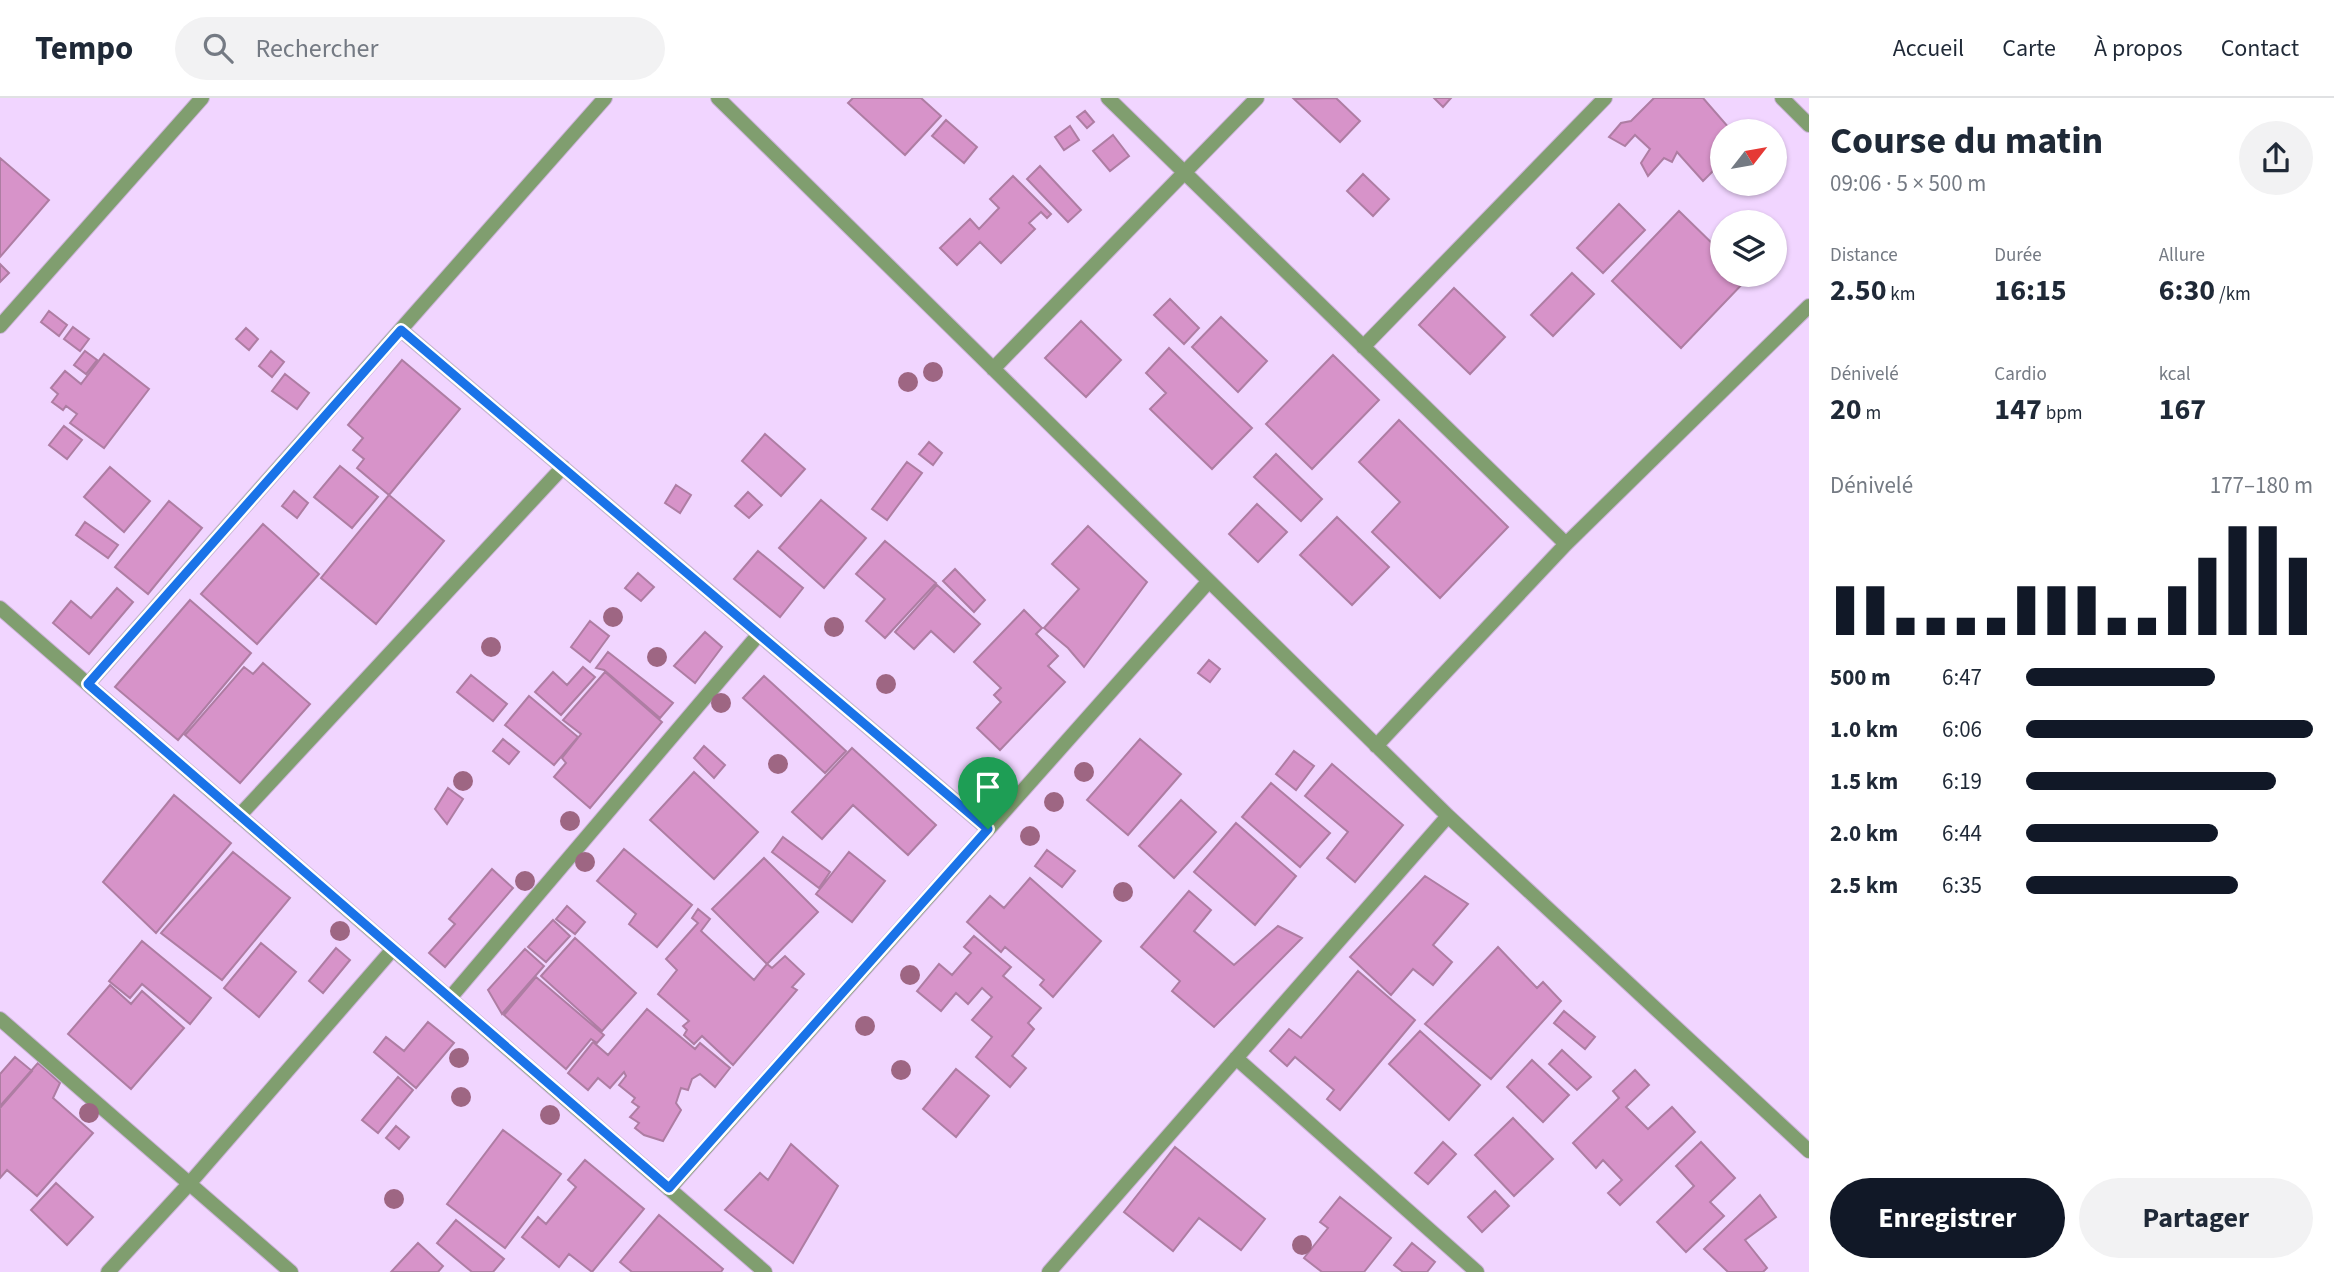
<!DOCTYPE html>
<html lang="fr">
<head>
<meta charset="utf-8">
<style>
  :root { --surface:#fff; --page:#f2f2f3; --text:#1f2937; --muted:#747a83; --line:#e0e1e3; --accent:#111827 }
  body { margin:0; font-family:"Source Sans 3",sans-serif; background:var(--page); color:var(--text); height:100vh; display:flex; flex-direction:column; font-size:26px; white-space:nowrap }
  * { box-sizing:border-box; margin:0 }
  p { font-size:23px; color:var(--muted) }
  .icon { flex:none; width:38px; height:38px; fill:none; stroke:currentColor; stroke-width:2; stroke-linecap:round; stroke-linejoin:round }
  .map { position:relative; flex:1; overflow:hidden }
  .sheet { display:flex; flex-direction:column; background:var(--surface); width:525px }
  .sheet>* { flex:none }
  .needle { width:46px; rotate:59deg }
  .controls { position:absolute; left:1710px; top:21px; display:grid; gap:14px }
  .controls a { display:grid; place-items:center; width:77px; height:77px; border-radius:50%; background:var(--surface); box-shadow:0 2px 5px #0004; font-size:35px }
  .pin { position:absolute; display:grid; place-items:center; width:60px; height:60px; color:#fff; margin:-72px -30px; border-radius:50% 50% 50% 0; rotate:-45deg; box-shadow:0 0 7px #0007 }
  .pin .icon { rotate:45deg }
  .round { display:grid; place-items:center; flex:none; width:74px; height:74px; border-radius:37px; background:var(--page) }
  .head { display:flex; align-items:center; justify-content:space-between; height:119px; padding:0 21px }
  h1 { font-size:38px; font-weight:700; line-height:52px }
  .stats { display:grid; grid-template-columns:repeat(3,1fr); gap:10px; height:119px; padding:7px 21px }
  .stats div { display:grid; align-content:center }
  .stats b { font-size:30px; font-weight:700 }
  .stats small { font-size:19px; font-weight:400 }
  .stats p { font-size:19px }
  .chart { height:196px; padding:14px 21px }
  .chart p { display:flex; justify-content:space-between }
  .chart svg { width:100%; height:126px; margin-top:7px; stroke:var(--accent); stroke-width:6 }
  .primary-button { display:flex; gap:14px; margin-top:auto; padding:14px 21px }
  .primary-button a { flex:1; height:80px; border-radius:42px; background:var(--accent); color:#fff; font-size:28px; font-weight:700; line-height:80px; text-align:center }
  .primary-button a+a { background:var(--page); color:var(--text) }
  ul { padding:0 21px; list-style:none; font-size:23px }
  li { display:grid; grid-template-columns:112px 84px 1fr; align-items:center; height:52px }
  li i { height:18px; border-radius:9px; background:var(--accent) }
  header { display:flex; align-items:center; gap:42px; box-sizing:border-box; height:98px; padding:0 35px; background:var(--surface); border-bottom:2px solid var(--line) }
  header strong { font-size:33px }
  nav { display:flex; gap:38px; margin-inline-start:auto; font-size:24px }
  .search { width:490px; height:63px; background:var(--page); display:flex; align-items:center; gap:18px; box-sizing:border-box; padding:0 24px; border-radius:38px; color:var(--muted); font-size:26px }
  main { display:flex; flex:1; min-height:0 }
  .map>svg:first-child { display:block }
  .building { fill:#d793c9; stroke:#ae7da3; stroke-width:2 }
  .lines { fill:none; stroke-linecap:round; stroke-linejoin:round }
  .street-casing { stroke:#cab2d7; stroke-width:16 }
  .street { stroke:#809e6f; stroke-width:14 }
  .tree { fill:#9e6683 }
  .route-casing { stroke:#fff; stroke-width:14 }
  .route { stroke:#1a73e8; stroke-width:9 }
</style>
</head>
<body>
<header>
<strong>Tempo</strong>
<div class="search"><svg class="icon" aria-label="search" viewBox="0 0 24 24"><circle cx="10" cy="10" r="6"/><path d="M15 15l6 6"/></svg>Rechercher</div>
<nav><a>Accueil</a><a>Carte</a><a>À propos</a><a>Contact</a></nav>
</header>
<main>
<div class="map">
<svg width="1809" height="1174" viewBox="0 0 1809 1174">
  <rect width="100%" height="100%" fill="#f1d5ff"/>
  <!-- building -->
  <path class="building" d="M853 0H921L941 18 905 57 848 5Z
    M1336 0 1360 23 1340 44 1294 1Z
    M1434 0H1451L1443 9Z
    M1654 0H1703L1729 30 1738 29 1746 33H1722V64L1703 83 1677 54 1672 64 1664 60 1648 78 1641 65 1650 51 1635 37 1625 48 1609 39 1621 25 1631 23Z
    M1085 13 1094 24 1087 30 1077 19Z
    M946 22 977 49 964 65 932 38Z
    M1070 28 1079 42 1064 52 1055 39Z
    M1113 37 1129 58 1110 73 1093 53Z
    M0 60 49 102 0 159Z
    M1040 68 1081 112 1068 124 1027 81Z
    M1363 76 1389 101 1373 118 1347 93Z
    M1013 78 1051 116 1047 120 1041 114 1029 125 1035 131 1001 165 980 144 957 167 940 150 970 121 979 131 999 110 990 101Z
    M1619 106 1645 132 1603 175 1577 150Z
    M1679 113 1722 155V177H1745L1748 180 1681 250 1612 183Z
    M0 166 9 175 0 184Z
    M1572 175 1594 196 1553 238 1531 217Z
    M1454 190 1505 239 1470 276 1419 227Z
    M1170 201 1199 230 1184 246 1154 217Z
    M49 213 67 227 59 238 41 224Z
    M1221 219 1267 263 1238 294 1192 249Z
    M1081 223 1121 262 1086 299 1045 260Z
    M73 229 89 241 80 253 64 241Z
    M246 230 258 241 249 252 236 241Z
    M1169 250 1252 330 1212 371 1150 311 1166 295 1146 275Z
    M85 253 97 262 86 276 74 267Z
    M271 253 284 264 272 279 259 268Z
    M104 256 149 291 104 350 70 325 77 316 66 308 63 312 52 304 58 296 51 290 65 273 81 286Z
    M1333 257 1379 302 1312 371 1266 326Z
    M402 262 460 311 389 397 357 370 364 361 353 352 363 340 348 327Z
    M285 276 309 295 297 311 272 293Z
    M1399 322 1508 429 1440 500 1372 434 1400 404 1359 364Z
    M64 328 82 342 67 361 49 347Z
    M765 336 805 371 781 398 742 363Z
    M929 344 942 355 933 367 919 356Z
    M1276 356 1322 401 1301 423 1254 379Z
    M907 364 922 375 887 422 872 411Z
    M340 368 378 399 352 430 314 399Z
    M110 369 150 403 124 434 84 399Z
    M676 387 691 397 680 415 665 405Z
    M294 393 308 405 297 420 282 408Z
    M748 394 762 407 749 420 735 408Z
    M389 397 444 443 376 526 321 480Z
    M821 402 866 440 824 490 779 450Z
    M169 403 202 430 148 496 115 469Z
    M1257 406 1287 434 1258 464 1229 436Z
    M1337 419 1389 469 1352 507 1300 457Z
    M85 424 118 447 108 460 76 437Z
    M263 426 319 476 257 546 201 496Z
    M1088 428 1147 484 1084 569 1068 550 1044 530 1079 491 1052 466Z
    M885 443 936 485 885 540 866 523 885 501 856 476Z
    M758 453 803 490 780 519 734 481Z
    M955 471 985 502 974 514 943 483Z
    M638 475 654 489 641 503 625 490Z
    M937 487 980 526 954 554 931 533 914 551 895 534Z
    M117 490 133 504 89 556 53 525 71 503 91 520Z
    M190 502 251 555 178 642 115 589Z
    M1024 512 1042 530 1036 536 1058 558 1048 568 1065 584 1000 652 977 630 1001 604 994 597 1001 590 974 564Z
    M590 523 609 538 590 564 571 549Z
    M705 534 722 549 695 585 674 568Z
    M608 554 673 605 660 620 604 572 596 570Z
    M1209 562 1220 571 1210 584 1198 575Z
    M263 565 310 606 240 685 185 637 244 569 253 576Z
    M583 569 595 579 561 617 535 594 553 574 567 587Z
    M605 574 662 624 590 710 554 679 566 665 562 660 581 636 563 622Z
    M471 577 507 606 493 623 457 594Z
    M764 578 846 653 825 675 743 600Z
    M529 598 578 639 554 667 505 627Z
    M503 641 519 654 509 666 493 653Z
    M1140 641 1181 676 1128 737 1087 702Z
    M704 648 725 667 714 680 694 660Z
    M852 650 936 727 908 757 853 707 822 741 792 714Z
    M1294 653 1314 668 1296 692 1276 676Z
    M1332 666 1403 727 1355 784 1327 760 1348 734 1305 698Z
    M694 674 758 734 714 781 650 722Z
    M1271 685 1330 735 1300 769 1242 719Z
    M448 690 463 701 447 726 435 711Z
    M174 697 231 745 156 835 103 784Z
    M1181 702 1216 734 1174 780 1139 748Z
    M1236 725 1296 778 1255 827 1194 774Z
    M783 739 830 774 819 790 772 754Z
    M624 751 692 807 657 849 629 826 636 816 597 783Z
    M1047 752 1075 773 1062 789 1035 768Z
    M233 754 290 800 222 882 161 835Z
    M849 754 885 783 852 824 816 796Z
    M764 760 818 814 767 866 712 811Z
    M492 771 513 790 445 869 429 855 455 826 449 821Z
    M1425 778 1468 806 1433 847 1452 864 1433 887 1413 871 1391 897 1350 859Z
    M1030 780 1101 843 1053 899 1040 887 1044 882 1005 849 1001 854 967 824 990 798 1004 810Z
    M1189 793 1211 812 1194 833 1234 867 1278 828 1302 840 1214 929 1172 893 1180 883 1141 849Z
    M567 808 585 824 575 836 556 821Z
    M698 811 710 821 701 833 754 882 767 866 772 870 785 858 804 876 792 889 797 892 733 967 702 938 694 946 684 937 687 932 683 928 689 923 658 896 677 872 666 861 698 825 692 820Z
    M553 822 570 838 546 864 528 849Z
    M974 838 1011 869 1003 878 1041 910 1028 925 1034 931 1012 958 1026 970 1010 989 976 959 992 939 972 922 992 899 982 890 968 906 956 895 941 913 917 893 939 866 952 877 971 855 964 849Z
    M575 840 636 895 602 933 541 878Z
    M142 843 211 900 190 926 142 886 130 900 109 883Z
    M261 845 296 874 259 919 224 890Z
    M1498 849 1537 890 1543 884 1561 903 1491 981 1425 926Z
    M336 850 350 862 323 895 309 883Z
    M525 851 544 868 502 916 488 892Z
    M1358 873 1415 922 1340 1012 1327 1001 1334 992 1295 959 1287 968 1270 953 1289 931 1301 940Z
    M536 879 604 937 597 945 591 941 566 971 504 917Z
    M110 887 131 906 142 893 184 930 131 991 68 936Z
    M647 911 695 951 700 945 730 970 715 989 700 976 692 981 688 992 681 990 676 1005 681 1012 663 1043 644 1037 635 1030 639 1025 630 1019 639 1009 632 1004 635 1000 619 987 626 978 624 974 610 990 598 980 588 992 568 975 593 944 608 957Z
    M1564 913 1595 939 1585 951 1554 925Z
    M428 924 454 945 416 990 374 954 386 939 404 953Z
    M1420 933 1480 987 1449 1022 1389 966Z
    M1562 952 1591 979 1577 992 1549 966Z
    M15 959 32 973 0 1010V976Z
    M1532 962 1569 997 1543 1024 1507 989Z
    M38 965 60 985 53 1000 93 1035 37 1098 7 1072 0 1080V1008Z
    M956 971 989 998 956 1039 923 1011Z
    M1635 972 1649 987 1626 1009 1648 1031 1672 1009 1695 1034 1620 1107 1608 1095 1622 1082 1603 1062 1596 1070 1573 1045 1619 1000 1613 993Z
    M398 979 413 992 378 1035 362 1022Z
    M1513 1020 1553 1061 1514 1098 1475 1057Z
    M396 1028 409 1039 399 1051 386 1040Z
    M503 1032 561 1076 505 1150 447 1106Z
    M1443 1044 1456 1056 1428 1086 1415 1075Z
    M1701 1044 1735 1080 1710 1104 1724 1118 1686 1154 1657 1124 1694 1088 1676 1068Z
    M791 1046 838 1088 793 1165 725 1112 760 1075 768 1082Z
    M1175 1049 1265 1121 1241 1152 1199 1120 1173 1153 1124 1114Z
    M585 1062 644 1111 592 1174 569 1156 559 1169 522 1139 538 1119 546 1126 576 1089 568 1082Z
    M56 1085 93 1119 67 1147 31 1112Z
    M1495 1093 1509 1108 1482 1134 1468 1119Z
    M1760 1097 1776 1119 1745 1142 1767 1170 1763 1174H1728L1704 1151Z
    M1340 1099 1391 1140 1364 1174H1322L1304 1160 1328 1130 1320 1124Z
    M659 1117 723 1171 721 1174H632L620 1164Z
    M456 1122 504 1161 493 1174H472L437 1145Z
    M418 1145 443 1168 438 1174H391Z
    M1412 1145 1435 1164 1427 1174H1403L1394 1167Z"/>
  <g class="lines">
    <defs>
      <path id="street" d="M718 0 1448 718 1809 1053
        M1108 0 1566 446
        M1782 0 1809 27
        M0 228 202 0
        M401 232 988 731
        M1363 249 1605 0
        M993 271 1257 0
        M0 510 765 1174
        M88 586 605 0
        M1376 648 1566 446 1809 208
        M239 718 563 369
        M450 900 759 536
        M0 921 291 1174
        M1236 960 1477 1174
        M669 1091 1209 483
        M108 1174 189 1086 393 851
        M1049 1174 1448 718"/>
    </defs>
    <!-- street casing -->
    <use href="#street" class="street-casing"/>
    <!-- street -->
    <use href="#street" class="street"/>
  </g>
  <!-- trees -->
  <g class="tree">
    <circle cx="933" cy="274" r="10"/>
    <circle cx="908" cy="284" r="10"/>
    <circle cx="613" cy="519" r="10"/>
    <circle cx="834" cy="529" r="10"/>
    <circle cx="491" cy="549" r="10"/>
    <circle cx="657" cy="559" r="10"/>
    <circle cx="886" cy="586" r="10"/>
    <circle cx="721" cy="605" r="10"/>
    <circle cx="778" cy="666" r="10"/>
    <circle cx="1084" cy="674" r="10"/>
    <circle cx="463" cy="683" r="10"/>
    <circle cx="1054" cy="704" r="10"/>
    <circle cx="570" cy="723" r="10"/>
    <circle cx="1030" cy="738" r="10"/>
    <circle cx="585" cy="764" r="10"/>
    <circle cx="525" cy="783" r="10"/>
    <circle cx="1123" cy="794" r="10"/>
    <circle cx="340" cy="833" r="10"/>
    <circle cx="910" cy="877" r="10"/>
    <circle cx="865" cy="928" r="10"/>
    <circle cx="459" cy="960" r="10"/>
    <circle cx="901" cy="972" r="10"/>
    <circle cx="461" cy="999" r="10"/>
    <circle cx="89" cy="1015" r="10"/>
    <circle cx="550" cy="1017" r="10"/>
    <circle cx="394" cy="1101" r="10"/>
    <circle cx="1302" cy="1147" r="10"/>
  </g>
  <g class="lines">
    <defs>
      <path id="route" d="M401 232 988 731 669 1090 88 586Z"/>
    </defs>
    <!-- route casing -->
    <use href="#route" class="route-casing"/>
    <!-- route -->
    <use href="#route" class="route"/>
  </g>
</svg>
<div class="controls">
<a><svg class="needle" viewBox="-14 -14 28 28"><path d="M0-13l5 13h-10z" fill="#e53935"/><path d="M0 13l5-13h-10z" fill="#747a83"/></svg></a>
<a><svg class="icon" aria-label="layers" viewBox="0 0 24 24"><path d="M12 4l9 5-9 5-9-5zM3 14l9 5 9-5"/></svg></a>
</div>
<div class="pin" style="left:988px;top:731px;background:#1e9e55"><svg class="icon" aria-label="arrive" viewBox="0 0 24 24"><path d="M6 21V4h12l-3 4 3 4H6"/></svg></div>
</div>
<section class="sheet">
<div class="head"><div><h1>Course du matin</h1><p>09:06 · 5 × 500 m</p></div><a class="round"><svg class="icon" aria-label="share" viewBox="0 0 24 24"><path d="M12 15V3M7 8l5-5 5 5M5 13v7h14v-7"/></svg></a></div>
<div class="stats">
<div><p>Distance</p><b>2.50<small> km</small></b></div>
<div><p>Durée</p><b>16:15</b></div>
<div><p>Allure</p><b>6:30<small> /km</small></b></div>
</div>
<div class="stats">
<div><p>Dénivelé</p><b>20<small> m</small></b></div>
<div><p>Cardio</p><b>147<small> bpm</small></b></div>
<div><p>kcal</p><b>167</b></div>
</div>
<div class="chart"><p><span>Dénivelé</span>177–180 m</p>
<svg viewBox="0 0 160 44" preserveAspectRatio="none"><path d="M5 44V27M15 44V27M25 44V38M35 44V38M45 44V38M55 44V38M65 44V27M75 44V27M85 44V27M95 44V38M105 44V38M115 44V27M125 44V17M135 44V6M145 44V6M155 44V17"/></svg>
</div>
<ul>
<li><b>500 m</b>6:47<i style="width:66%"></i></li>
<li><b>1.0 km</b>6:06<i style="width:100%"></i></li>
<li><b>1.5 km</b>6:19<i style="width:87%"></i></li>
<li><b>2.0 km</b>6:44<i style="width:67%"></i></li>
<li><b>2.5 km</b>6:35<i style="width:74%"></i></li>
</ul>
<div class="primary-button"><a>Enregistrer</a><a>Partager</a></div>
</section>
</main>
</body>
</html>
